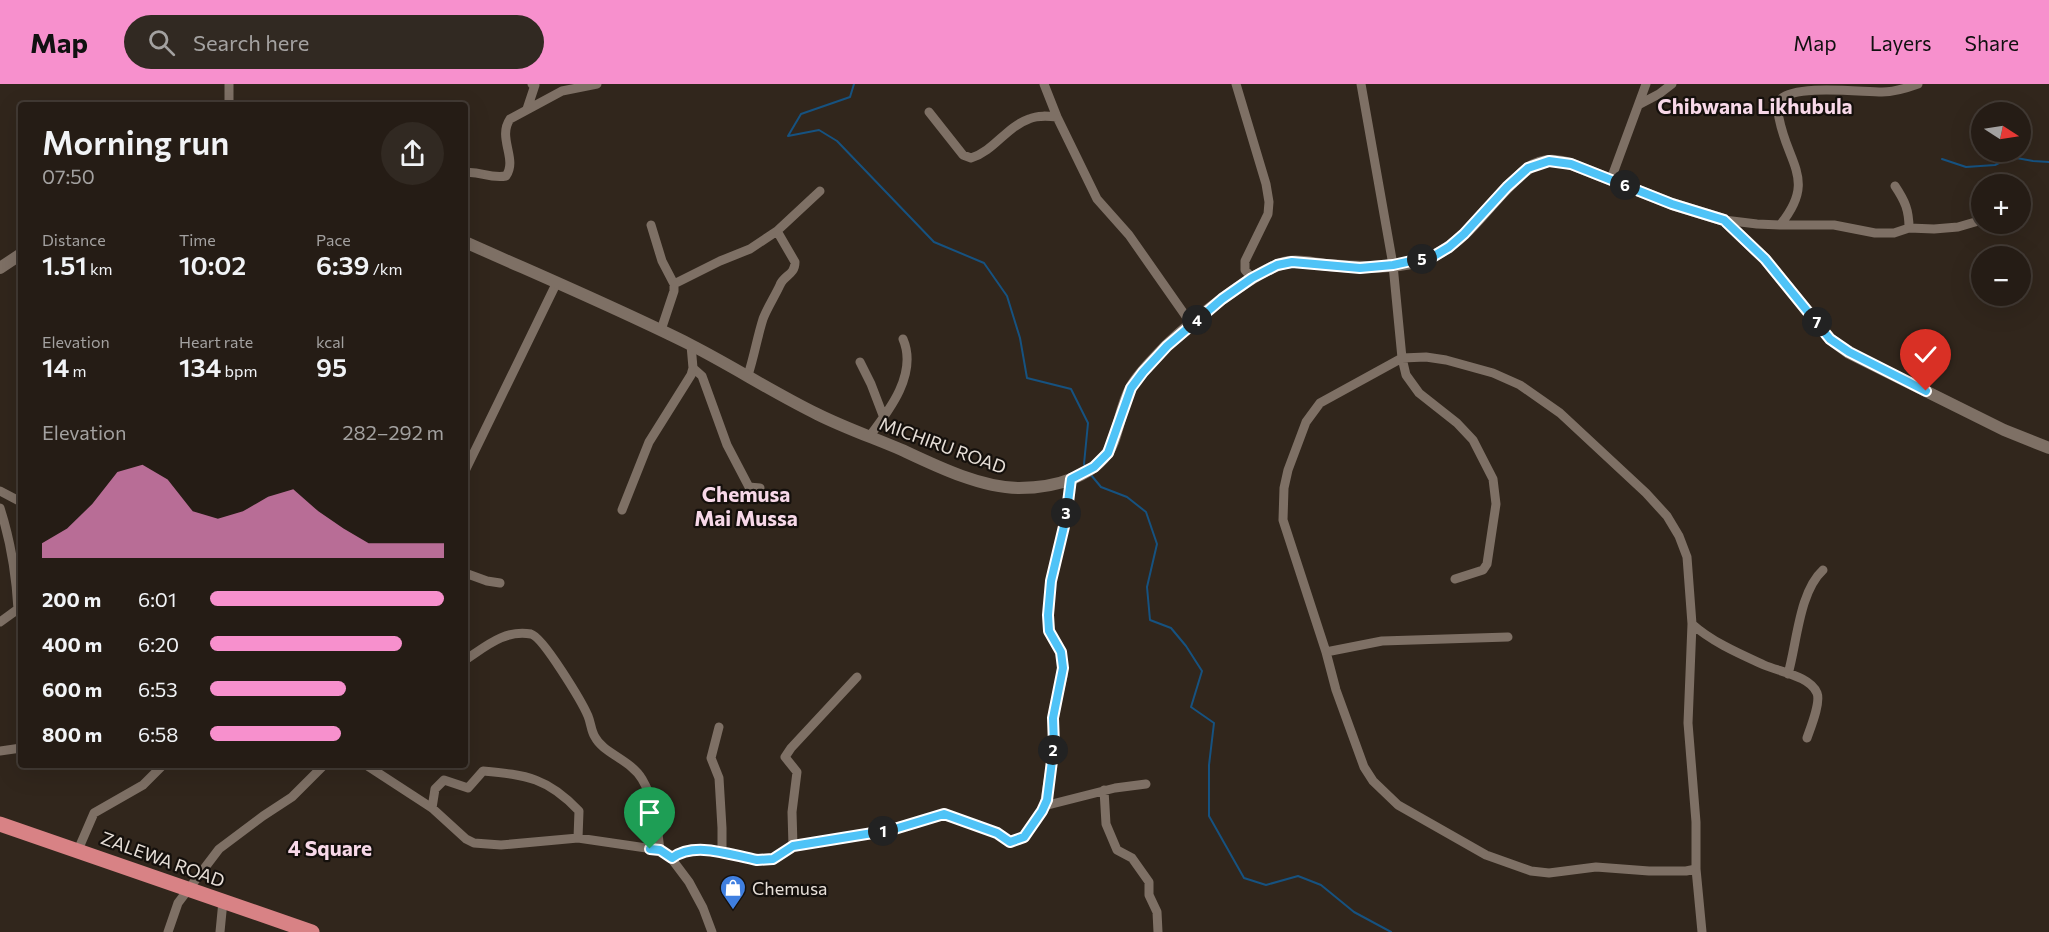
<!DOCTYPE html>
<html lang="en">
<head>
<meta charset="utf-8">
<style>
  :root { --surface:#251c15; --page:#312922; --text:#f1f3f6; --muted:#a3a1a0; --line:#423a34; --accent:#f790cd }
  body { margin:0; font-family:Commissioner,sans-serif; background:var(--page); color:var(--text); height:100vh; display:flex; flex-direction:column; font-size:22px; white-space:nowrap }
  * { box-sizing:border-box; margin:0 }
  p { font-size:20px; color:var(--muted) }
  .icon { flex:none; width:33px; height:33px; fill:none; stroke:currentColor; stroke-width:2; stroke-linecap:round; stroke-linejoin:round }
  .map { position:relative; flex:1; overflow:hidden }
  .panel { position:absolute; left:18px; top:18px; width:450px; height:666px; display:flex; flex-direction:column; background:var(--surface); border-radius:6px; box-shadow:0 6px 24px #0002,0 0 0 2px var(--line) }
  .panel>* { flex:none }
  .needle { width:39px; rotate:102deg }
  .controls { position:absolute; left:1971px; top:18px; display:grid; gap:12px }
  .controls a { display:grid; place-items:center; width:60px; height:60px; border-radius:50%; background:var(--surface); box-shadow:0 6px 24px #0002,0 0 0 2px var(--line); font-size:30px }
  .pin { position:absolute; display:grid; place-items:center; width:51px; height:51px; color:#fff; margin:-62px -26px; border-radius:50% 50% 50% 0; rotate:-45deg; box-shadow:0 0 6px #0007 }
  .pin .icon { rotate:45deg }
  .km { position:absolute; width:30px; height:30px; margin:-15px; border-radius:50%; background:#222; color:#fff; font-size:16px; line-height:30px; text-align:center }
  .round { display:grid; place-items:center; flex:none; width:63px; height:63px; border-radius:32px; background:var(--page) }
  .headline { display:flex; align-items:center; justify-content:space-between; height:102px; padding:0 24px }
  h1 { font-size:33px; font-weight:600; line-height:45px }
  .metrics { display:grid; grid-template-columns:repeat(3,1fr); gap:9px; height:102px; padding:6px 24px }
  .metrics div { display:grid; align-content:center }
  .metrics b { font-size:26px; font-weight:600 }
  .metrics small { font-size:16px; font-weight:400 }
  .metrics p { font-size:16px }
  .chart { height:168px; padding:12px 24px }
  .chart p { display:flex; justify-content:space-between }
  .chart svg { width:100%; height:108px; margin-top:6px; fill:var(--accent); opacity:.7 }
  ul { padding:0 24px; list-style:none; font-size:20px }
  li { display:grid; grid-template-columns:96px 72px 1fr; align-items:center; height:45px }
  li i { height:15px; border-radius:8px; background:var(--accent) }
  header { display:flex; align-items:center; gap:36px; box-sizing:border-box; height:84px; padding:0 30px; background:var(--accent); color:#111 }
  header strong { font-size:28px }
  nav { display:flex; gap:33px; margin-inline-start:auto; font-size:21px }
  .search { width:420px; height:54px; background:var(--page); display:flex; align-items:center; gap:15px; box-sizing:border-box; padding:0 21px; border-radius:33px; color:var(--muted); font-size:22px }
  .map>svg:first-child { display:block }
  .lines { fill:none; stroke-linecap:round; stroke-linejoin:round }
  .stream { stroke:#165280; stroke-width:2 }
  .minor { stroke:#7e7065; stroke-width:9 }
  .tertiary { stroke:#7e7065; stroke-width:12 }
  .trunk { stroke:#d88285; stroke-width:15 }
  .route-casing { stroke:#fff; stroke-width:12 }
  .route { stroke:#4fc3f7; stroke-width:8 }
  .labels { text-anchor:middle; dominant-baseline:central; stroke-width:4.5; stroke-linejoin:round; paint-order:stroke }
  .street-label { font-size:18px; fill:#e7dfd8; stroke:#15100c }
  .poi-label { font-size:18px; fill:#e7dfd8; stroke:#15100c; text-anchor:start }
  .quarter-label { font-size:21px; font-weight:bold; fill:#f7d8e8; stroke:#15100c }
</style>
</head>
<body>
<header>
<strong>Map</strong>
<div class="search"><svg class="icon" aria-label="search" viewBox="0 0 24 24"><circle cx="10" cy="10" r="6"/><path d="M15 15l6 6"/></svg>Search here</div>
<nav><a>Map</a><a>Layers</a><a>Share</a></nav>
</header>
<div class="map">
<svg width="2049" height="848" viewBox="0 0 2049 848">
  <rect width="100%" height="100%" fill="#31261c"/>
  <g class="lines">
    <!-- stream -->
    <path class="stream" d="M854 0 850 13 801 30 788 52 819 46 837 57 934 158 984 179 1007 212 1020 254 1027 294 1071 305 1088 339 1084 380 1086 385
      M1942 75 1966 83 1995 81 2011 73 2033 77 2049 78
      M1091 391 1101 403 1127 413 1146 428 1157 460 1147 503 1150 536 1171 544 1186 562 1202 587 1191 623 1214 639 1209 681V732L1244 794 1266 801 1298 792 1321 801 1354 828 1391 848"/>
    <!-- minor -->
    <path class="minor" d="M1044 0 1057 33 1097 115 1129 151 1192 241
      M1236 0 1266 100 1269 118 1268 130 1245 177V186L1252 194
      M1361 0 1393 181 1402 274 1406 291 1419 309 1457 339 1473 356 1493 395 1496 420 1487 480 1483 486 1455 495
      M1640 20 1659 10 1672 0
      M229 21V0
      M527 25 535 1 532 0
      M929 28 963 71 971 74C994 67 1006 43 1029 35 1038 31 1048 32 1057 33
      M465 89C478 86 489 95 506 92 518 75 497 54 510 35L562 7 597 0
      M1611 95 1646 0
      M1895 102C1905 117 1909 126 1909 144
      M1724 136 1757 140 1780 141C1817 96 1788 81 1779 34 1778 29 1777 21 1780 16 1793 0 1860 8 1882 8 1894 8 1907 4 1918 0
      M651 141 662 177 674 200V207L661 246
      M1780 141H1834L1875 149H1894L1909 144 1934 145 1958 143 1982 136
      M674 200 720 177 750 165 777 147 820 107
      M860 278 871 300 884 334
      M693 284 702 292 727 361 749 403 760 404
      M748 291C754 273 757 254 763 235 767 224 775 212 780 201 784 191 795 191 795 178L777 147
      M869 353C889 327 918 290 903 255
      M465 387 557 198
      M0 407 21 418
      M0 424C11 458 16 490 18 525
      M622 426 649 358 691 291 693 284 691 261
      M465 489 487 497 500 499
      M0 538 18 525 21 526
      M1692 540C1712 558 1740 570 1764 581 1780 588 1810 592 1817 609 1821 619 1810 645 1807 654
      M1326 568 1382 557 1508 553
      M465 576C485 563 505 545 531 550 543 553 582 618 588 632 591 639 591 647 595 653 603 669 631 676 642 695 655 717 657 742 660 766
      M1788 590C1797 559 1799 508 1823 486
      M719 643 711 674 719 694 722 744V769
      M0 667 21 664
      M366 681 432 724 466 755 474 759 501 761 578 754 660 766 671 774 689 798 703 824 712 848
      M1104 706 1106 740 1117 766 1132 774 1149 798V811L1157 828 1158 848
      M1044 722 1115 704 1146 700
      M432 724 435 705 444 696 468 704 483 687C527 691 548 694 579 727L578 754
      M793 762 792 728 797 688 785 673 791 664 857 593
      M78 766 94 729 143 701 163 681
      M671 774 681 768 698 765 757 776 773 775 793 762 891 746 944 730 997 749 1010 757 1020 756 1024 753 1044 722 1054 661 1053 634 1063 592V577L1061 568 1051 552 1048 531 1051 497 1066 433 1071 395
      M1696 785 1686 787H1649L1596 783 1549 789 1531 787 1486 771 1398 721 1373 697 1364 683 1336 606 1326 568 1283 436 1284 404 1288 386 1306 338 1320 319 1402 274 1426 273 1446 276 1493 289 1520 301 1560 329 1646 409 1667 432 1679 452 1687 473 1692 540 1688 639 1696 738V785L1702 848
      M168 848 178 819 219 765 263 732 292 713 324 681
      M220 848 223 817"/>
    <!-- tertiary -->
    <path class="tertiary" d="M465 158C541 192 617 224 691 261 734 283 774 309 817 330 845 344 874 354 902 366 936 382 981 404 1019 404 1053 404 1100 393 1113 358 1120 339 1122 319 1132 302 1140 288 1155 274 1166 262 1190 239 1257 183 1289 178 1302 176 1315 180 1328 181 1361 184 1408 186 1437 170 1468 154 1488 121 1513 98 1521 91 1528 82 1539 79 1550 75 1560 77 1571 80L1672 120 1724 136 1765 175 1830 255 1849 269 2004 346 2049 364
      M0 184 21 170"/>
    <!-- trunk -->
    <path class="trunk" d="M0 740 312 848"/>
  </g>
  <g class="lines">
    <defs>
      <path id="route" d="M650 765 660 766 672 774C695 757 730 771 757 776L773 775 793 762 891 746 944 730 997 749 1010 758 1024 753 1042 727 1047 716 1054 661 1053 634 1063 584 1061 568 1049 547 1048 531 1051 497 1066 434 1071 395 1094 383 1108 369 1131 304 1143 288 1167 262 1222 215 1252 194 1277 181 1292 178 1360 184 1393 181 1434 172 1449 163 1464 150 1507 103 1528 84 1549 77 1571 80 1672 120 1724 136 1765 175 1830 255 1849 268 1926 307"/>
    </defs>
    <!-- route casing -->
    <use href="#route" class="route-casing"/>
    <!-- route -->
    <use href="#route" class="route"/>
  </g>
  <!-- icons -->
  <defs>
    <symbol id="shop-pin" viewBox="-11 -11 22 30"><path d="M0 17L-7.5 6A9.5 9.5 0 1 1 7.5 6Z" fill="#3f7fe0" stroke="#15100c"/><path d="M-5-2.5h2.3a2.7 3.5 0 0 1 5.4 0H5L5.5 6h-11ZM-1.5-2.5h3a1.5 2.3 0 0 0-3 0Z" fill="#fff"/></symbol>
  </defs>
  <g fill-rule="evenodd">
    <use href="#shop-pin" x="718" y="789" width="30" height="40"/>
  </g>
  <g class="labels">
    <!-- street labels -->
    <g class="street-label">
      <text transform="translate(943 361) rotate(20)">MICHIRU ROAD</text>
      <text transform="translate(163 775) rotate(20)">ZALEWA ROAD</text>
    </g>
    <!-- poi labels -->
    <g class="poi-label">
      <text x="752" y="804">Chemusa</text>
    </g>
    <!-- quarter labels -->
    <g class="quarter-label">
      <text x="1755" y="21">Chibwana Likhubula</text>
      <text x="746" y="409">Chemusa<tspan x="746" dy="24">Mai Mussa</tspan></text>
      <text x="330" y="763">4 Square</text>
    </g>
  </g>
</svg>
<div class="controls">
<a><svg class="needle" viewBox="-14 -14 28 28"><path d="M0-13l5 13h-10z" fill="#e53935"/><path d="M0 13l5-13h-10z" fill="#a3a1a0"/></svg></a>
<a>+</a>
<a>−</a>
</div>
<div class="pin" style="left:650px;top:765px;background:#1e9e55"><svg class="icon" aria-label="arrive" viewBox="0 0 24 24"><path d="M6 21V4h12l-3 4 3 4H6"/></svg></div>
<div class="pin" style="left:1926px;top:307px;background:#d93025"><svg class="icon" aria-label="check" viewBox="0 0 24 24"><path d="M5 12l5 5 9-10"/></svg></div>
<b class="km" style="left:883px;top:747px">1</b>
<b class="km" style="left:1053px;top:666px">2</b>
<b class="km" style="left:1066px;top:429px">3</b>
<b class="km" style="left:1197px;top:236px">4</b>
<b class="km" style="left:1422px;top:175px">5</b>
<b class="km" style="left:1625px;top:101px">6</b>
<b class="km" style="left:1817px;top:238px">7</b>
<section class="panel">
<div class="headline"><div><h1>Morning run</h1><p>07:50</p></div><a class="round"><svg class="icon" aria-label="share" viewBox="0 0 24 24"><path d="M12 15V3M7 8l5-5 5 5M5 13v7h14v-7"/></svg></a></div>
<div class="metrics">
<div><p>Distance</p><b>1.51<small> km</small></b></div>
<div><p>Time</p><b>10:02</b></div>
<div><p>Pace</p><b>6:39<small> /km</small></b></div>
</div>
<div class="metrics">
<div><p>Elevation</p><b>14<small> m</small></b></div>
<div><p>Heart rate</p><b>134<small> bpm</small></b></div>
<div><p>kcal</p><b>95</b></div>
</div>
<div class="chart"><p><span>Elevation</span>282–292 m</p>
<svg viewBox="0 0 160 44" preserveAspectRatio="none"><path d="M0 44V38L10 32L20 22L30 9L40 6L50 12L60 25L70 28L80 25L90 19L100 16L110 25L120 32L130 38L140 38L150 38L160 38V44z"/></svg>
</div>
<ul>
<li><b>200 m</b>6:01<i style="width:100%"></i></li>
<li><b>400 m</b>6:20<i style="width:82%"></i></li>
<li><b>600 m</b>6:53<i style="width:58%"></i></li>
<li><b>800 m</b>6:58<i style="width:56%"></i></li>
</ul>
</section>
</div>
</body>
</html>
